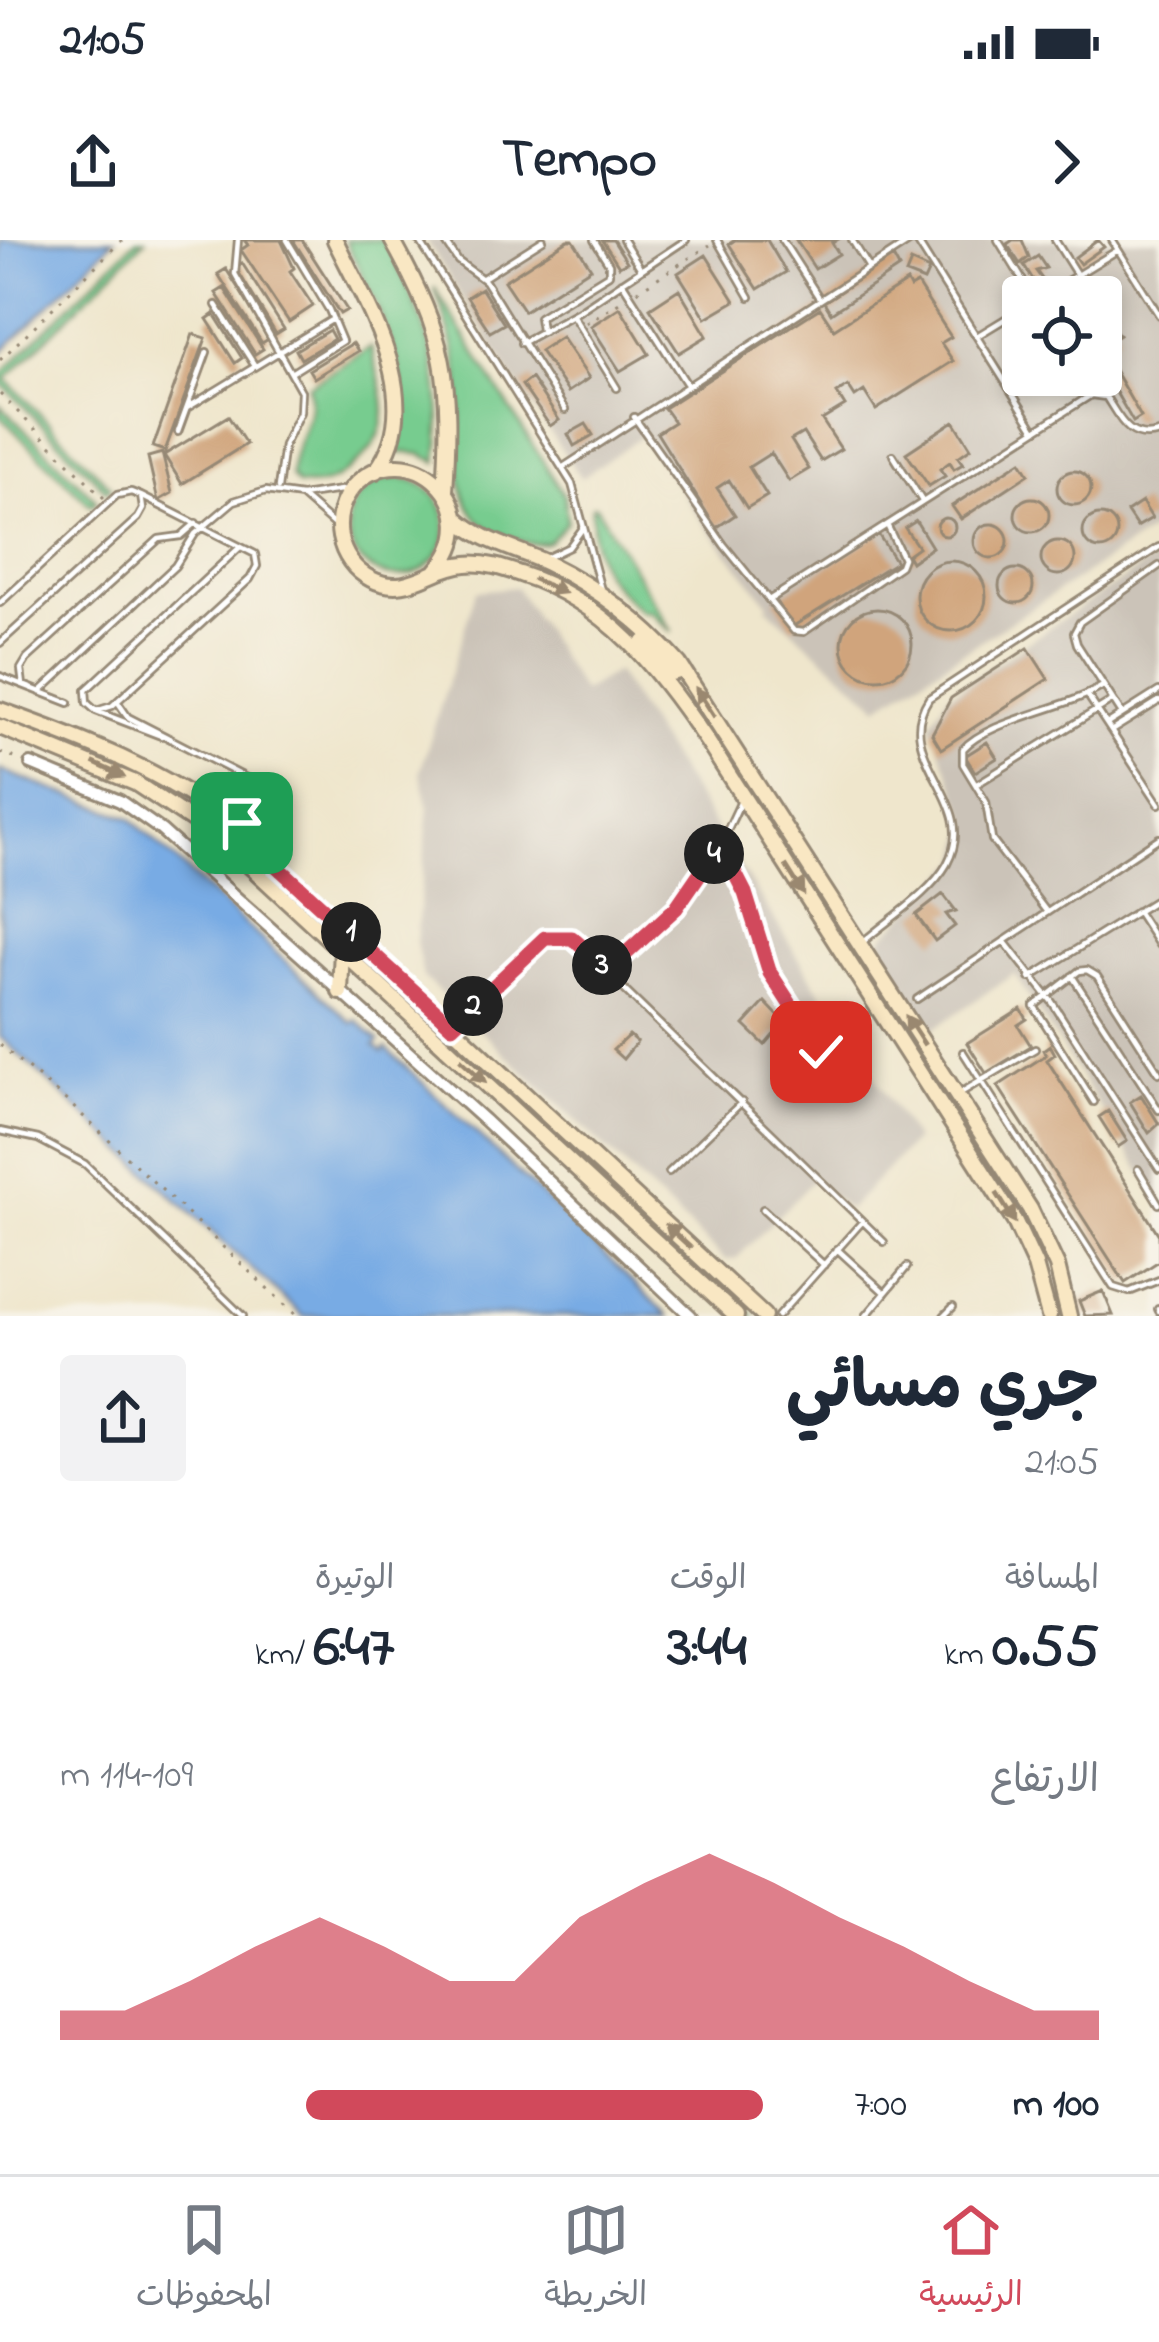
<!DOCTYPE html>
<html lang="ar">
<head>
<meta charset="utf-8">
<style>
  :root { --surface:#fff; --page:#f2f2f3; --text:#1f2937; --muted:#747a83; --line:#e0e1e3; --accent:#d1495b }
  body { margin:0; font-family:"Indie Flower","Playpen Sans Arabic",sans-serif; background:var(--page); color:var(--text); direction:rtl; height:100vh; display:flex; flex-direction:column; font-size:45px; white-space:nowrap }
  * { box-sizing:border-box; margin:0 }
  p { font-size:39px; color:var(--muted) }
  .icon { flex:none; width:66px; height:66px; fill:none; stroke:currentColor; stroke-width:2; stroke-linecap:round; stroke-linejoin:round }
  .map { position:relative; height:1076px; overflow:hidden; direction:ltr }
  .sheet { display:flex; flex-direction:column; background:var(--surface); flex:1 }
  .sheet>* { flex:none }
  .buttons { position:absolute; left:1002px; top:36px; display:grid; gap:24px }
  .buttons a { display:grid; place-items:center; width:120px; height:120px; border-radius:12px; background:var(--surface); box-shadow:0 6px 18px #0003; font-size:60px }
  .pin { position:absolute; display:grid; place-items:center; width:102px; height:102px; color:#fff; margin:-51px; border-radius:24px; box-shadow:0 6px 18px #0006 }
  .km { position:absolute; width:60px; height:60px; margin:-30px; border-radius:50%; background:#222; color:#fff; font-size:33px; line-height:60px; text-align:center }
  .round { display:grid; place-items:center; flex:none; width:126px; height:126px; border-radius:12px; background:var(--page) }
  .headline { display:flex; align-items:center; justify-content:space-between; height:204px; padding:0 60px }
  h1 { font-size:66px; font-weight:700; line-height:90px }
  .figures { display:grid; grid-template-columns:repeat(3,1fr); gap:18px; height:204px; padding:12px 60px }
  .figures div { display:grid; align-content:center }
  .figures b { font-size:60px; font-weight:700 }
  .figures small { font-size:33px; font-weight:400 }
  .figures p { font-size:33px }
  .chart { height:336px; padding:24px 60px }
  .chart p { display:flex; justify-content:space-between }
  .chart svg { width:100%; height:216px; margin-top:12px; fill:var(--accent); opacity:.7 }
  ul { padding:0 60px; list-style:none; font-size:39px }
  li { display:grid; grid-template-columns:192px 144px 1fr; align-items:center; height:90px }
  li i { height:30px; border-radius:15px; background:var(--accent) }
  .status { display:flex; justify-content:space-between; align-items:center; height:84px; padding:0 60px; background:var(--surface); direction:ltr }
  .status svg { height:33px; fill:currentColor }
  header { display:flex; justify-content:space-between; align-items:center; height:156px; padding:0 60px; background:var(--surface); font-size:54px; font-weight:700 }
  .menu { display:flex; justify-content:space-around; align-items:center; height:168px; border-top:3px solid var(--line); background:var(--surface); font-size:33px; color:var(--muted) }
  .menu a { display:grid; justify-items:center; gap:6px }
  .menu .selected { color:var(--accent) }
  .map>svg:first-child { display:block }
  .industrial { fill:#cbc3b8; fill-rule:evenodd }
  .green { fill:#77cc8f; stroke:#597b56; stroke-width:3 }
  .water { fill:#78abe4; stroke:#5a6a81; stroke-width:3 }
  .building { fill:#d0a47c }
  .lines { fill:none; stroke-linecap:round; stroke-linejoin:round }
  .service-casing { stroke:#958875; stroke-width:10 }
  .minor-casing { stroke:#958875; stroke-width:16 }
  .secondary-casing { stroke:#958875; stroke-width:20 }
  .path { stroke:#958875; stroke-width:3; stroke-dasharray:3 9; stroke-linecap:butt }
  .service { stroke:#fff; stroke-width:4.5 }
  .minor { stroke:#fff; stroke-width:10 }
  .secondary { stroke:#f9e7c3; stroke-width:14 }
  .oneway { fill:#9a8870 }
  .route-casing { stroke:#fff; stroke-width:24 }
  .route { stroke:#d1495b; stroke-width:15 }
</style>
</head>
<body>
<div class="status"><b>21:05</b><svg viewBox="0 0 49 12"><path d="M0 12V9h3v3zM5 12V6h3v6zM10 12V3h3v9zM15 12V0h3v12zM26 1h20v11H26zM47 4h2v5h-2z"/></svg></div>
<header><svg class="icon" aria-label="forward" viewBox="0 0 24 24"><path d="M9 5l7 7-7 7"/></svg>Tempo<svg class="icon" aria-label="share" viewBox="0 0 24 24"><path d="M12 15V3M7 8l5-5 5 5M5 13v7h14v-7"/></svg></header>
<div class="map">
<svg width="1159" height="1076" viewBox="0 0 1159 1076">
  <rect width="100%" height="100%" fill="#f7f3e8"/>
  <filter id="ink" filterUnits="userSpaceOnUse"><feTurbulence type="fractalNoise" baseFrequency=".00833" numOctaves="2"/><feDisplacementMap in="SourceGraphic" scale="24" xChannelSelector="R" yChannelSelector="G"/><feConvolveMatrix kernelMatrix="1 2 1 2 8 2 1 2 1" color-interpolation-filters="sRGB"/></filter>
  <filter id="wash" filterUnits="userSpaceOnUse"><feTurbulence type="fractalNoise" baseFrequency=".004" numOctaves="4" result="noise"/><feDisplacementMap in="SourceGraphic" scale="48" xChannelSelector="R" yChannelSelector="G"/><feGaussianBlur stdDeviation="2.7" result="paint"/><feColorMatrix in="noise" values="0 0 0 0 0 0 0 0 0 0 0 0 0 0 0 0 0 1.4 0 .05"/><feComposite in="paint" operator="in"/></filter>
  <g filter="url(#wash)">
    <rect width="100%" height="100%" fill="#efe6cc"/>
    <!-- industrial -->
    <path class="industrial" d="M426 0H1159V286L879 466 766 367 769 364 697 275 643 195 581 238 510 134ZM1023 57H1101V135H1023Z
      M1159 315V959L1014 734 932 790 888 737 879 718 883 697 959 621 968 580 930 484 947 456Z
      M516 347 582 452 616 432 915 900 848 970 814 939 736 1019 725 1020 423 737 416 702 429 568 420 532 476 351Z"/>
    <!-- green -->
    <path class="green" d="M136 0H145L6 139 111 247 107 251 0 142V135Z
      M345 0H385C424 77 449 134 437 222L420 214 396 212C422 141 375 63 345 0Z
      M434 47 564 255 567 282 549 302C533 307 520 301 504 296 440 273 465 198 460 147 457 112 446 79 434 47Z
      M371 107C383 156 400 190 351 228 334 242 321 248 298 245L291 237C290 202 318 182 308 146Z
      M0 165 97 261 91 266 0 176Z
      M348 287a49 49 0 1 1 98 0a49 49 0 1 1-98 0Z
      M596 266 672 392 649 371 643 372C602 338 591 321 592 267Z
      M311 664 754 1076H745L307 668Z"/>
    <!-- water -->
    <path class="water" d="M0 0H114L0 114Z
      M0 530 130 578 352 783 356 780 379 801 375 806 383 812 386 808 669 1076H303L0 797Z"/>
    <g id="blocks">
      <!-- building -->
      <path class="building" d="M244 0H281L294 28 290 31 313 66 289 82 241 10 248 5Z
        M293 0H302L347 70 340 74Z
        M568 0H573L591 28 524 71 504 41Z
        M602 0H613L627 22 619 26Z
        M735 0H767L786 32 758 49 729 4Z
        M796 0H837L832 3 839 14 815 29Z
        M1013 0H1022L1029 17 1020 24 1007 4Z
        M1098 0 1104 7 1080 24 1075 17Z
        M706 15 735 61 706 78 678 33Z
        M1038 16 1046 28 1036 31 1042 39 1035 43 1024 25Z
        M893 17 899 28 831 73 824 62Z
        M911 22 929 30 924 41 906 34Z
        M242 23 284 89 276 94 236 28Z
        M226 29 270 98 262 103 218 34Z
        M907 42 910 48 917 44 951 97 941 103 953 121 876 170 864 151 855 157 848 146 837 153 845 166 822 180 841 209 821 221 803 193 791 200 809 229 789 241 771 213 749 227 767 256 747 268 729 240 717 248 735 275 716 288 657 193 674 182 664 168 820 68 834 89Z
        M224 48 263 109 255 114 216 53Z
        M481 48 504 84 490 92 467 57Z
        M679 49 707 96 679 113 650 68Z
        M620 67 649 114 620 131 591 86Z
        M214 74 242 118 235 123 207 79Z
        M1105 75 1119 95 1110 101 1101 88V78Z
        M329 90 334 99 301 119 296 110Z
        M193 94 206 98 165 211 153 207Z
        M561 97 589 138 568 152 540 111Z
        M353 103 358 111 314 138 309 130Z
        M1114 130 1141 177 1133 182 1106 135Z
        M531 138 559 180 550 186 522 145Z
        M228 176 246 204 182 244 164 215Z
        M954 181 971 208 958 217 963 224 954 229 950 222 940 229 945 236 929 246 906 213Z
        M586 184 593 195 574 206 568 194Z
        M162 213 172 253 158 261 148 217Z
        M1021 221 1029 234 961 279 952 266Z
        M1057 248a17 17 0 1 1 34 0a17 17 0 1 1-34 0Z
        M1015 275a17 17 0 1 1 34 0a17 17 0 1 1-34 0Z
        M1142 262 1152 278 1137 287 1127 272Z
        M1083 292a17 17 0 1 1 34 0a17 17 0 1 1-34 0Z
        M937 287a9 9 0 1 1 18 0a9 9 0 1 1-18 0Z
        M916 281 932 307 911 322 907 315 918 307 905 288Z
        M974 301a17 17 0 1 1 34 0a17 17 0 1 1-34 0Z
        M878 294 896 322 792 387 775 360Z
        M1041 318a17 17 0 1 1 34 0a17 17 0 1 1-34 0Z
        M916 356a35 35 0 1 1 70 0a35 35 0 1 1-70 0Z
        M999 346a17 17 0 1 1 34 0a17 17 0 1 1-34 0Z
        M842 404a35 35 0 1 1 70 0a35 35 0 1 1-70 0Z
        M1028 408 1048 439 941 509 932 494 951 458Z
        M987 502 997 518 975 532 965 516Z
        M943 654 956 671 946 674 955 686 935 701 916 675Z
        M765 762 783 781 778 787 786 793 782 797 776 792 765 805 744 785Z
        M1021 769 1027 779 1018 785 1031 806 986 833 967 803Z
        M629 795 637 802 623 819 613 810Z
        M1050 805 1055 814 1047 820 1159 995V1021L1125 1043 998 846 1046 815 1043 810Z
        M1141 855 1159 884 1149 893 1130 862Z
        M1108 871 1127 901 1118 907 1099 877Z
        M1103 1051 1113 1075 1085 1076 1079 1061Z"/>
    </g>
  </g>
  <g filter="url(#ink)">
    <use href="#blocks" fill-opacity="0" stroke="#958875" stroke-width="3"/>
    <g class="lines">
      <defs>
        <path id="service" d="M238 0 235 34 301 151 300 172 284 205 278 248
          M287 0 329 70 342 101 291 133
          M419 0 572 244 601 350
          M444 0 458 21 485 41 565 170
          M623 0 641 29
          M717 0 750 57
          M782 0 818 56
          M852 0 868 26
          M916 0 1034 188
          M998 0 1033 57
          M1055 0 1077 35
          M1112 0 1159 75
          M483 38 543 0
          M622 42 686 143
          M1041 57 1118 10
          M216 65 255 126
          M573 76 617 148
          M541 90 539 77 609 34V24L594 0
          M977 96 1023 68
          M521 103 579 71 686 0
          M187 168 333 79
          M634 177 724 305 794 391 804 392 900 326 903 318 888 287
          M178 192 207 112
          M893 215 922 261
          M562 228 912 0
          M301 256 333 284
          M546 318 569 307 583 288
          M769 360 1091 155 1106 157C1120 179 1129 202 1159 193
          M0 363 117 255 131 252 141 256 255 314 257 326 250 339 112 466 96 471
          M0 403 138 278 143 269 141 256
          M0 436 69 463
          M23 445 21 429 27 419 159 299 181 296 196 283
          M40 452 175 326 195 294 234 261 266 251 301 256 348 249
          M1088 456 1159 564
          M117 461 128 477 260 545 265 556 260 603
          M1122 474 1077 404 1074 393 1080 382 1159 326
          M1107 484 1159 451
          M1111 491 1159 461
          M161 496 96 471 87 463 86 450 239 308
          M977 544 1113 460
          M236 585 250 580 264 564
          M720 604 745 653 770 733 821 812
          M1046 671 992 600 986 562 963 524V509C988 480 1067 469 1103 446
          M1137 671 1159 705
          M864 701C890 678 930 654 947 624 982 560 890 518 929 458L1159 307
          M1004 701 1052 762 1159 929
          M608 730C666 686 711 631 740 563
          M1072 736 1159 870
          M1030 738 1159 658
          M917 759 1159 598
          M456 782 539 701 552 696 571 698 884 1002
          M963 812 1113 1047 1129 1052 1159 1040
          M962 852 1035 809
          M1094 862 1034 766 1079 731 1087 730 1097 736 1159 833
          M0 891 38 899 85 924 243 1076
          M1138 929 1159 964
          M669 932 742 862
          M763 969 824 1025
          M837 1009 885 1053
          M1158 1069 1159 1071
          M778 1076 862 982
          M866 1076 907 1027
          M944 1076 953 1067"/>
        <path id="minor" d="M31 524 120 561 161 590 484 880 691 1076"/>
        <path id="secondary" d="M335 0C366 65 429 161 376 231
          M392 0C447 99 452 140 445 251
          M456 278C483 302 515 308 547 323 598 348 641 381 679 424L1030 969 1057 1026 1069 1076
          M436 331C495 269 409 188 354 246 328 275 337 322 371 339 408 358 432 326 466 324 485 322 503 328 520 334 607 362 658 428 707 501L1015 982 1035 1025 1049 1076
          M644 402 671 433 678 431 679 424
          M0 470C84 500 162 530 234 585L764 1076
          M0 487 135 543 222 600 736 1076
          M340 752 342 709"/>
      </defs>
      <!-- service casing -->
      <use href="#service" class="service-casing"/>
      <!-- minor casing -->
      <use href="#minor" class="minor-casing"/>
      <!-- secondary casing -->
      <use href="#secondary" class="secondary-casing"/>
      <!-- path -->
      <path class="path" d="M637 51 710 5
        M586 83 624 59
        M0 120 122 0
        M0 154 105 259
        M0 513 24 521
        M0 805 68 862 297 1076"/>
      <!-- service -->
      <use href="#service" class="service"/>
      <!-- minor -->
      <use href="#minor" class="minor"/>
      <!-- secondary -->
      <use href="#secondary" class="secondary"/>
    </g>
    <!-- one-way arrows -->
    <defs><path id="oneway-solid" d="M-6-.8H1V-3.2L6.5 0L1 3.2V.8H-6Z" transform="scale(3)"/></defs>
    <g class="oneway">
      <use href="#oneway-solid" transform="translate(549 346) rotate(24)"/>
      <use href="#oneway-solid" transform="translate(705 462) rotate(-123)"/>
      <use href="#oneway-solid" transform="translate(109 530) rotate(25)"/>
      <use href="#oneway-solid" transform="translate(795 640) rotate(58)"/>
      <use href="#oneway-solid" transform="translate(915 790) rotate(-123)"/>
      <use href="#oneway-solid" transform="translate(473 831) rotate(43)"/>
      <use href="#oneway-solid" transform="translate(1006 968) rotate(58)"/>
      <use href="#oneway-solid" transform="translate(678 996) rotate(-137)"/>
    </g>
  </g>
  <g class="lines" filter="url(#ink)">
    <defs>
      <path id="route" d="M242 583 233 586 452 786 545 698H572L608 730 676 668 720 604 745 653 770 733 821 812"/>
    </defs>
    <!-- route casing -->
    <use href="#route" class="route-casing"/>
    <!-- route -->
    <use href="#route" class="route"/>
  </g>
</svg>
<div class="buttons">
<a><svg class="icon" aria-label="locate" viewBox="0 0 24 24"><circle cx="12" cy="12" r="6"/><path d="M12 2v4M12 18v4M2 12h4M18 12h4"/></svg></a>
</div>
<div class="pin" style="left:242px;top:583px;background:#1e9e55"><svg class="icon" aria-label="arrive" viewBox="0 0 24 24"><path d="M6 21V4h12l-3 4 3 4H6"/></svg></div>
<div class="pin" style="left:821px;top:812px;background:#d93025"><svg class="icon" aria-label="check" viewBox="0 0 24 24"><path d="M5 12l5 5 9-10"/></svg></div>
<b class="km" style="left:351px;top:692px">1</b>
<b class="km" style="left:473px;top:766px">2</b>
<b class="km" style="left:602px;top:725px">3</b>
<b class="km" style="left:714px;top:614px">4</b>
</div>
<section class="sheet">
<div class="headline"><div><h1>جري مسائي</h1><p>21:05</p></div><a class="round"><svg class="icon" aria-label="share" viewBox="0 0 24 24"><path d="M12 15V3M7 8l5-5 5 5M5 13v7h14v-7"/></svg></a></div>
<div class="figures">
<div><p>المسافة</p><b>0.55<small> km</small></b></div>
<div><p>الوقت</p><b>3:44</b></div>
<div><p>الوتيرة</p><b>6:47<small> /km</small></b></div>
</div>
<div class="chart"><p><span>الارتفاع</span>109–114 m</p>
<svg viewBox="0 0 160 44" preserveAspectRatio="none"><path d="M0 44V38L10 38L20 32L30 25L40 19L50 25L60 32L70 32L80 19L90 12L100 6L110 12L120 19L130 25L140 32L150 38L160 38V44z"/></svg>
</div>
<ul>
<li><b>100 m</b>7:00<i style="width:65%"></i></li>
</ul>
</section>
<nav class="menu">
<a class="selected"><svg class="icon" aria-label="home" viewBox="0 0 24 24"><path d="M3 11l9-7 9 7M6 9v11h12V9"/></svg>الرئيسية</a>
<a><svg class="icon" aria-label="map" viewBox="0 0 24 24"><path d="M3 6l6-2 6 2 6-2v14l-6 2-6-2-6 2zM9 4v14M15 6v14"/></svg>الخريطة</a>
<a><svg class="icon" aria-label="saved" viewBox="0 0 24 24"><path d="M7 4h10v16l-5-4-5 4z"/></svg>المحفوظات</a>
</nav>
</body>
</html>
